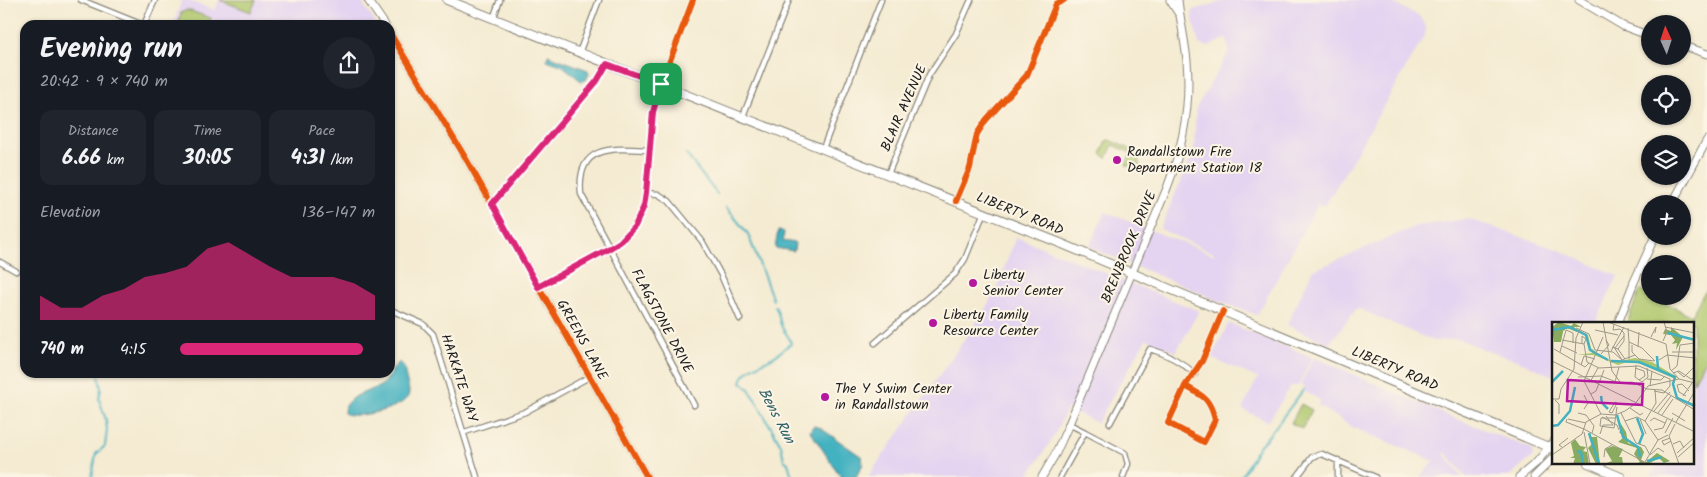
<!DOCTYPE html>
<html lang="en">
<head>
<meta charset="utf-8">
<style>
  :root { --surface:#171b24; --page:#20242c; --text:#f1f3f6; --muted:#9ea1a6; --accent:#db2777 }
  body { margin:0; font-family:Kalam,sans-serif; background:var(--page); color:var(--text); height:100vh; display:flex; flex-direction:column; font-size:19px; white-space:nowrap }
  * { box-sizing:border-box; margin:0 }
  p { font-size:16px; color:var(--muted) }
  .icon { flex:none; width:28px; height:28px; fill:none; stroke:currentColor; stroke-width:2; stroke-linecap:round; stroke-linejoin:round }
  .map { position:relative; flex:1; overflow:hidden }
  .details { position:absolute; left:20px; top:20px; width:375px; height:358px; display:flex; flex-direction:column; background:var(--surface); border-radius:15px; box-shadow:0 1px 4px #0004 }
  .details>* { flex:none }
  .needle { width:32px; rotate:357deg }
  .controls { position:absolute; left:1641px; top:15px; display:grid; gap:10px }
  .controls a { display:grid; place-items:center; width:50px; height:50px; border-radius:50%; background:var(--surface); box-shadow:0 1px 4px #0004; font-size:25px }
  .pin { position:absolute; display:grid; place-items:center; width:42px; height:42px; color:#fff; margin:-21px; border-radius:10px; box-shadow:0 2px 8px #0006 }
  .round { display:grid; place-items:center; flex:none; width:52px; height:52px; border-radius:26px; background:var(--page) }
  .headline { display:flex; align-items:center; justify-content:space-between; height:85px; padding:0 20px }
  h1 { font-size:28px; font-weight:700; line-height:38px }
  .figures { display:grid; grid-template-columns:repeat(3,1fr); gap:8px; height:85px; padding:5px 20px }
  .figures div { display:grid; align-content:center; border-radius:12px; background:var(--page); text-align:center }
  .figures b { font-size:21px; font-weight:700 }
  .figures small { font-size:14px; font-weight:400 }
  .figures p { font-size:14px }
  .chart { height:140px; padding:10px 20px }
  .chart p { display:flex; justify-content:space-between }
  .chart svg { width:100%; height:90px; margin-top:5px; fill:var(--accent); opacity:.7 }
  ul { padding:0 20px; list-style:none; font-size:16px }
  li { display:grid; grid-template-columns:80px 60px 1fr; align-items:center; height:38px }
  li i { height:12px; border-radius:6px; background:var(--accent) }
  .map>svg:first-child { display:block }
  .built { fill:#e4d3f1 }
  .green { fill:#adc66b; stroke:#647144 }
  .water { fill:#43b1c0; stroke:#30666e }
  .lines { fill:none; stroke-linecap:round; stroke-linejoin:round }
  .stream { stroke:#43b1c0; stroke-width:2 }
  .street-casing { stroke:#888477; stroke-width:7 }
  .secondary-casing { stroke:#888477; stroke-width:9 }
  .primary-casing { stroke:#888477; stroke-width:10 }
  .street { stroke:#fff; stroke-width:4.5 }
  .secondary { stroke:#fff; stroke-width:7 }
  .primary { stroke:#fff; stroke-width:8 }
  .cycleway-casing { stroke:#fcf5e5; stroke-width:9 }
  .cycleway { stroke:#e8590c; stroke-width:6 }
  .route-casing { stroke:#fff; stroke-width:10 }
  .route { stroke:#db2777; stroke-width:6 }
  .poi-dot { fill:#b5179e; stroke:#fcf5e5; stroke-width:2 }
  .labels { text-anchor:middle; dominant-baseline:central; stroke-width:4; stroke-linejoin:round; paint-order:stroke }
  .street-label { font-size:14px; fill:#1c1c1c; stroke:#fcf5e5 }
  .poi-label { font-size:14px; fill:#1c1c1c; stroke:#fcf5e5; text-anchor:start }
  .water-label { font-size:15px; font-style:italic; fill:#2e5f66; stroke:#fcf5e5 }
  .inset-river { fill:none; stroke:#43b1c0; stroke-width:2.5 }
  .inset-road { fill:none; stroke:#9e9889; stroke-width:1 }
  .view { fill:#b5179e; fill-opacity:0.15; stroke:#b5179e; stroke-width:2.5 }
  .inset-edge { fill:none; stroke:#1c1c1c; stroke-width:2.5 }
</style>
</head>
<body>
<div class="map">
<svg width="1707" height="477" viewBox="0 0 1707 477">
  <rect width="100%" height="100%" fill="#fcf5e5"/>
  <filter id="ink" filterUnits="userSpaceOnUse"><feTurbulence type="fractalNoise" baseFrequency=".02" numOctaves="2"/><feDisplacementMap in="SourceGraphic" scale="10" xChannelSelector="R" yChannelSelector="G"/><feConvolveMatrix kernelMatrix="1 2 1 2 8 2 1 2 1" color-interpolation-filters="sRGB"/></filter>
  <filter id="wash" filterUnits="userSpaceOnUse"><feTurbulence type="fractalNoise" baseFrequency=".0096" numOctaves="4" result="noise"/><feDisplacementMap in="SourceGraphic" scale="20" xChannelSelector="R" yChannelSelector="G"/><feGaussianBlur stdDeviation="1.12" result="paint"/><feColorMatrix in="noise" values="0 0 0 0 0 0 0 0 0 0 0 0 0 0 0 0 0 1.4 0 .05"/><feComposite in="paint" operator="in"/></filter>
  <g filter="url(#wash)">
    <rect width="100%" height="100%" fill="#f4ebd2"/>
    <!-- built -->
    <path class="built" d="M182 0H187L215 10 219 0H360L377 25H173Z
      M1227 0H1387L1419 16 1426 27 1425 35 1325 206 1318 204 1257 315 1209 297V294L1208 296 1089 247 1105 212 1214 255V253L1160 229 1194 150 1196 108 1229 52 1227 38 1207 47 1199 44 1192 16 1193 10Z
      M1468 219 1559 250 1618 276 1595 323H1553V376L1517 360 1490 352 1459 339 1433 341 1357 308 1329 344 1287 325 1312 271 1416 226Z
      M1016 237 1199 311 1176 352 1146 339 1097 423 1067 408 1053 438 1027 477H868L983 313 997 287Z
      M1229 323 1312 357 1298 386H1291L1268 422 1242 409 1258 378 1211 358Z
      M1314 357 1442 413 1532 449 1533 457 1508 477H1466L1445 452 1444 454 1462 477H1419L1437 459 1434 461 1354 428 1318 405 1320 400 1304 391 1306 387 1300 385Z
      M1707 358V477H1651L1656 463H1693V382Z"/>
    <!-- green -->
    <path class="green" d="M220 0H256L251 12Z
      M187 10 211 18 209 25H178L181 13Z
      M1109 140 1138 152 1139 165 1144 168 1143 171 1126 165 1131 153 1113 145 1107 158 1101 154 1106 141Z
      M1707 287V358L1693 382V323H1627L1640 290 1650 295V296H1653L1691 316Z
      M1301 404 1312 410 1302 429 1291 423Z"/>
    <!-- water -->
    <path class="water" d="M548 55 588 70 589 74 586 80 581 81 563 66 547 60Z
      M778 231 784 232 783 241 795 243 794 251 775 248Z
      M400 362C405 366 405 373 406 379 408 386 411 393 407 398 399 409 355 420 344 413 343 396 369 392 380 386 390 381 390 368 400 362Z
      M813 426 819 427 862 457 863 464 856 477H841L810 431Z"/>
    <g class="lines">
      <!-- stream -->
      <path class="stream" d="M686 154 717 194
        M726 207 748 234 773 300
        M775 306C780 315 779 323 783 329 786 335 790 336 791 344 785 347 781 352 775 356 764 363 744 368 741 382L749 389 781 445 784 460 788 463 792 477
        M92 477 96 454 105 446 107 430 106 420 99 399 101 389 98 372
        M1241 477 1259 446 1270 434 1304 389"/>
    </g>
  </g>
  <g filter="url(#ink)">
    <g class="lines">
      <defs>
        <path id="street" d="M81 0 143 25
          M493 19 500 0
          M144 25 155 0
          M579 53 599 0
          M743 116 789 0
          M823 148 881 0
          M650 150C614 148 576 143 581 194L694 405
          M888 174 929 75 956 34 971 0
          M646 193 658 194 669 201 702 241 721 275 740 319
          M956 201 970 168 977 134 986 120 1027 75 1056 4 1064 0
          M492 205 597 81 607 64
          M0 262 16 271
          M538 287 610 249C631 235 641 218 646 193L655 100 693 0
          M391 310 423 324 433 334 477 477
          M875 343 955 274 965 259 984 212
          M1185 386 1168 423 1204 442 1215 420C1210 399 1204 396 1185 386L1202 361 1223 311
          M1110 423 1150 349C1168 354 1181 361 1195 374
          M1069 424 1085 432
          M465 432 525 412 589 377
          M1338 460V477
          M1060 477 1085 432 1125 453 1128 464 1123 477
          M1297 477 1312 457 1322 454 1375 477"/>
        <path id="secondary" d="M368 0 385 25
          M1170 0 1179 14
          M1579 0 1623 26 1650 36
          M390 33 465 157 647 477
          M1682 45 1707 54
          M1672 204 1707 140
          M1618 323 1634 282 1655 236
          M1042 477 1056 453 1069 424 1167 188C1183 147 1191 105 1187 61 1185 40 1180 20 1178 0
          M1519 477 1537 462 1553 442
          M1534 477 1553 458"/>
        <path id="primary" d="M447 0 1060 243 1553 449
          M1588 463 1621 477"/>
      </defs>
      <!-- street casing -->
      <use href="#street" class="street-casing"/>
      <!-- secondary casing -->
      <use href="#secondary" class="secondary-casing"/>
      <!-- primary casing -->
      <use href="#primary" class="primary-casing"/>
      <!-- street -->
      <use href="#street" class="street"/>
      <!-- secondary -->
      <use href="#secondary" class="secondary"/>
      <!-- primary -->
      <use href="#primary" class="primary"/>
      <defs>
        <path id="cycleway" d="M390 33 465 157 647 477
          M956 201 970 168 977 134 986 120 1027 75 1056 4 1064 0
          M538 287 610 249C631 235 641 218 646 193L655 100 693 0
          M1185 386 1168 423 1204 442 1215 420C1210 399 1204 396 1185 386L1202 361 1223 311"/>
      </defs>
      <!-- cycleway casing -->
      <use href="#cycleway" class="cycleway-casing"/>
      <!-- cycleway -->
      <use href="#cycleway" class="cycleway"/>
    </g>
  </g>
  <g class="lines" filter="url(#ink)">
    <defs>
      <path id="route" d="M607 64 661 84 653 112 646 193 644 206 635 226 620 242 610 248 538 287 492 204 597 81Z"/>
    </defs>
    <!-- route casing -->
    <use href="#route" class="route-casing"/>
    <!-- route -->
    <use href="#route" class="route"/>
  </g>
  <!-- markers -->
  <g class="poi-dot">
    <circle cx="1117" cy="160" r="5"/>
    <circle cx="973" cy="283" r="5"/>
    <circle cx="933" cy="323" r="5"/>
    <circle cx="825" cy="397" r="5"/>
  </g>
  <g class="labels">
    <!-- street labels -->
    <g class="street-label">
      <text transform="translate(904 108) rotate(-66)">BLAIR AVENUE</text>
      <text transform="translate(1020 214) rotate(22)">LIBERTY ROAD</text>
      <text transform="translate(1129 247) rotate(-67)">BRENBROOK DRIVE</text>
      <text transform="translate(662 321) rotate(62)">FLAGSTONE DRIVE</text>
      <text transform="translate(582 340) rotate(61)">GREENS LANE</text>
      <text transform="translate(1395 369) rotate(23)">LIBERTY ROAD</text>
      <text transform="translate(459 378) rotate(72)">HARKATE WAY</text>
    </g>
    <!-- poi labels -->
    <g class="poi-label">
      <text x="1127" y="152">Randallstown Fire<tspan x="1127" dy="16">Department Station 18</tspan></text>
      <text x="983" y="275">Liberty<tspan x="983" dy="16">Senior Center</tspan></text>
      <text x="943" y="315">Liberty Family<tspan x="943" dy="16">Resource Center</tspan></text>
      <text x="835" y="389">The Y Swim Center<tspan x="835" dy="16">in Randallstown</tspan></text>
    </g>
    <!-- water labels -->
    <g class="water-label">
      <text transform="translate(776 416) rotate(62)">Bens Run</text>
    </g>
  </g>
  <!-- overview -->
  <g transform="translate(1552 322)">
    <rect width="142" height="142" fill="#f4ebd2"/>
    <path d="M1 4 21 5 36 13 39 26 50 35 63 40 83 36 100 40 125 55 123 57 90 42 75 40 66 43 42 33H25L40 31 34 13 15 6 11 9 9 18Z" fill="#adc66b"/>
    <path d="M7 0 19 4 22 1 29 5H22L25 10 15 6 11 9 9 20H2L0 5ZM119 5 131 15 124 28 125 21 120 22 123 18 119 13 111 12 113 7 119 9ZM64 94 74 110 76 121 89 125 92 130 89 138 93 141 105 131 118 139 112 141 107 136 96 142H84L88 140 82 132 85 126 66 120 72 115 67 110 69 108ZM38 111 39 115H45L48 142H44L36 126 40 122ZM23 117 28 124 34 125 31 129 35 130 37 142H21L23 136H18L22 134 19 121ZM61 124 71 127 67 135H70L71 142H52L60 139 53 127Z" fill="#8aab5f"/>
    <path class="inset-river" d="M0 8 18 5 34 13 38 28 56 38M116 11 143 18M105 34 106 47 113 51M59 39 87 40 123 55 121 62 125 76 143 84M0 60 11 49M49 74 50 81 56 87M65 93 71 115 86 125 88 135M85 96 91 112 87 122M0 104 6 103 18 89 23 65M37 111 47 142M25 129 29 130 31 142M95 139 110 135"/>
    <path class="inset-road" d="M51 0 60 49 68 60M56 0 114 22 118 47 127 57M62 2 61 8 68 7 72 11V19L66 27M113 5 143 11M24 6 37 12 43 28 61 30 70 38 83 33M76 6 77 20 90 26 103 39M14 8 21 11V21M43 8 66 13M99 15 104 5 103 11M10 18 32 22 35 40 47 46 87 44 118 57V64L112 71 102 69M111 19 115 10 112 0M30 21V14L34 17 32 22M80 23V30L87 37 102 39M10 24 25 31M60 25 66 27 73 37M62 25 70 38M86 25 87 10M63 26 72 14M2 27 33 45 37 41M59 29 72 5M8 30 14 8M120 30H143M49 32 57 23 54 18M77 37V20M107 38 115 33 143 36M0 39 143 110M29 43 32 34 43 37M84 43 83 55 90 60 96 55 95 46M83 46 92 49 93 54 87 58M119 49 125 44 128 23 143 21M125 49 132 55 141 46M121 51 127 49 139 57 143 56M26 55 49 54 67 61M95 57 109 58 113 54M38 60 46 46M63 60 67 45M68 61 80 60 95 67 110 68 143 88M98 64 100 49M103 68 104 81 93 99 106 118M39 72 44 69 52 48M131 74 140 61M134 74 127 70 125 63 130 62 137 69M0 77H7L9 67 22 47 24 16 31 0M3 78 7 82V92M63 80 65 81 60 91 57 90ZM78 86 88 93 91 91M32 87 36 81 32 73M102 89 118 70M26 91 34 93 42 104 40 111M69 91 84 121 93 124 98 133 106 126 112 130M106 91 119 74M120 91 133 99M49 92 32 59 51 15M49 92 63 93 73 89 83 82 96 64 127 57 143 61M110 93 121 77M50 95 65 103 67 108M63 96H49L48 104 62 106 65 85M15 97 14 100 32 107M16 97 34 101M88 97 94 112M73 99 85 95 93 99M98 99 102 96 113 101M124 100 143 69M123 102 117 114 127 142M32 107 96 142M102 108 111 106 115 97M32 110 38 142M113 111 121 96M48 112 51 103H61L54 94M118 116 110 119 112 123 119 119M121 122 128 119 132 126M10 125 7 123 16 116M125 131 143 115M0 133 30 112 34 100 49 92M52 135 53 127 60 123M126 135 143 120M93 140 106 118 116 113"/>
    <path class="view" d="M16 58 91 62 90 83 15 79Z"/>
    <rect width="142" height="142" class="inset-edge"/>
  </g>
</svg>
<div class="controls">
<a><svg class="needle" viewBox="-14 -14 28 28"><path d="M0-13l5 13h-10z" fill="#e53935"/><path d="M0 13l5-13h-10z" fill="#9ea1a6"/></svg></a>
<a><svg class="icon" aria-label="locate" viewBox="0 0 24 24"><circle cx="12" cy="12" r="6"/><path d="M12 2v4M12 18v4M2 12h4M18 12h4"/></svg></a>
<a><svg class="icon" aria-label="layers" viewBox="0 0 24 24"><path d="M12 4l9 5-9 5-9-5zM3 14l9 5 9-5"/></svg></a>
<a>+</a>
<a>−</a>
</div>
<div class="pin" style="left:661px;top:84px;background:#1e9e55"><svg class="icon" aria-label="arrive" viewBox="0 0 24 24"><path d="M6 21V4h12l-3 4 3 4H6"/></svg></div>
<section class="details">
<div class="headline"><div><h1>Evening run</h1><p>20:42 · 9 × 740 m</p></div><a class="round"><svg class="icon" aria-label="share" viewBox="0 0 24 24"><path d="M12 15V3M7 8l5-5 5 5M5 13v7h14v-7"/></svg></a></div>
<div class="figures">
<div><p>Distance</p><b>6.66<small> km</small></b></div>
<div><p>Time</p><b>30:05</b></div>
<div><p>Pace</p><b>4:31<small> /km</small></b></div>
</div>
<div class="chart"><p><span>Elevation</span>136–147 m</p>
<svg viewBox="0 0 160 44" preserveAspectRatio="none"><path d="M0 44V32L10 38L20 38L30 32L40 29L50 23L60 21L70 18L80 9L90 6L100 12L110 18L120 23L130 23L140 23L150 26L160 32V44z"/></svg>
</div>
<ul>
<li><b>740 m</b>4:15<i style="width:94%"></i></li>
</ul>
</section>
</div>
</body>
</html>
